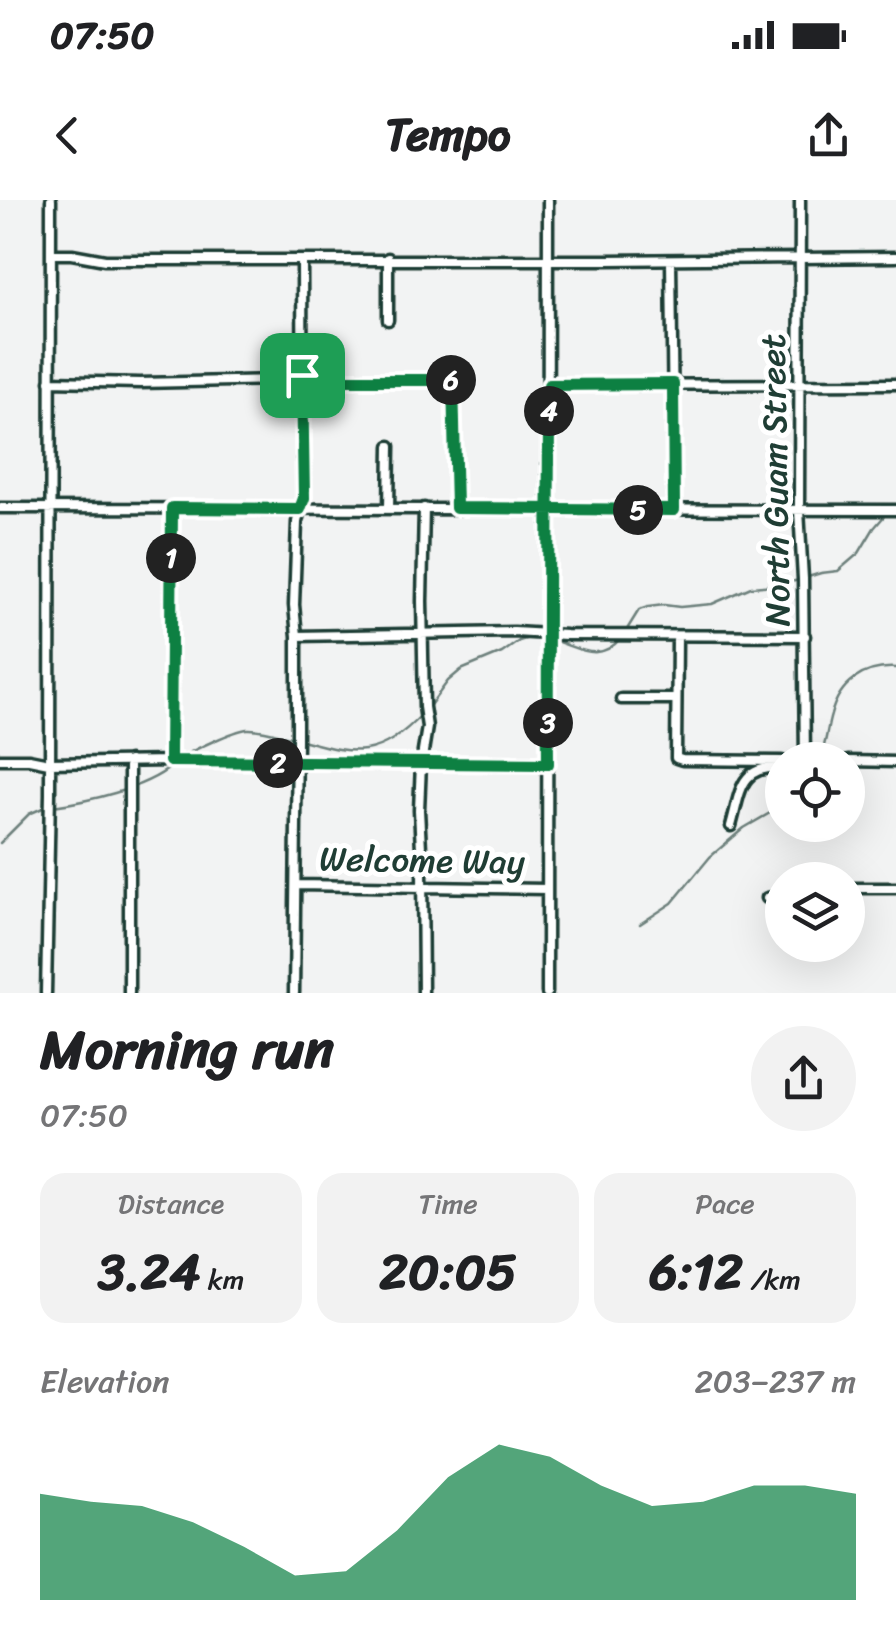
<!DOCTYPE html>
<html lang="en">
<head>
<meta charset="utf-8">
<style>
  :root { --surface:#fff; --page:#f2f2f2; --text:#202124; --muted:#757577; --accent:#0b8043 }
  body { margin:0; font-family:Sriracha,sans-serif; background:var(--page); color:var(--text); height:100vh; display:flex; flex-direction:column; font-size:38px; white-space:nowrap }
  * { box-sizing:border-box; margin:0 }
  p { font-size:32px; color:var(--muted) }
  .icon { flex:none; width:55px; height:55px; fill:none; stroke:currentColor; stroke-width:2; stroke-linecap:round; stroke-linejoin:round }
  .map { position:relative; height:793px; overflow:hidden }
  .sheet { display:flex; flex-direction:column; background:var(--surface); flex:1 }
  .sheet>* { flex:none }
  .fabs { position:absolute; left:765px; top:542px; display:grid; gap:20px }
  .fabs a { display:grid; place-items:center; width:100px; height:100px; border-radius:50%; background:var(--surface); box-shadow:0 10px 40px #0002; font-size:50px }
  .pin { position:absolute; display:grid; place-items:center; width:85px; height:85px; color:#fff; margin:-42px; border-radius:20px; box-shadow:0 5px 15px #0006 }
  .km { position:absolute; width:50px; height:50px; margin:-25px; border-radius:50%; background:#222; color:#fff; font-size:28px; line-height:50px; text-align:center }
  .round { display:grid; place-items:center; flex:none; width:105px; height:105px; border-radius:52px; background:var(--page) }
  .overview { display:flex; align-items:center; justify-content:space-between; height:170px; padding:0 40px }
  h1 { font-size:55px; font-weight:700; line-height:75px }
  .figures { display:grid; grid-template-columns:repeat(3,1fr); gap:15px; height:170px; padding:10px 40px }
  .figures div { display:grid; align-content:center; border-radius:25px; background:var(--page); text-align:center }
  .figures b { font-size:50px; font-weight:700 }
  .figures small { font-size:28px; font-weight:400 }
  .figures p { font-size:28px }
  .chart { height:280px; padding:20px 40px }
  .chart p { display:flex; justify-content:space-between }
  .chart svg { width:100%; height:180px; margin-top:10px; fill:var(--accent); opacity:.7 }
  .status { display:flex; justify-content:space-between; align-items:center; height:70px; padding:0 50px; background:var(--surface); direction:ltr }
  .status svg { height:28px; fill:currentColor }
  header { display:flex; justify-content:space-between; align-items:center; height:130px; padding:0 40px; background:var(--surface); font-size:45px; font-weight:700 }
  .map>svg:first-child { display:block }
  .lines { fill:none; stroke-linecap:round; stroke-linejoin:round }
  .stream { stroke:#6d807b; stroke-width:2.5 }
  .minor-casing { stroke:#1f3d34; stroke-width:15 }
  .minor { stroke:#fff; stroke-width:8 }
  .route-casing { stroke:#fff; stroke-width:20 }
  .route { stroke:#0b8043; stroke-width:12 }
  .labels { text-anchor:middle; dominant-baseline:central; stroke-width:10; stroke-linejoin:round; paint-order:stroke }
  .street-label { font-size:35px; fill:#1f3d34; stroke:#fff }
</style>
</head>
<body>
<div class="status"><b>07:50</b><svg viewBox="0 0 49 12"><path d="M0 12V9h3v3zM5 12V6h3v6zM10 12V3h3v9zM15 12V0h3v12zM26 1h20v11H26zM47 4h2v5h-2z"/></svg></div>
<header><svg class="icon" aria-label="back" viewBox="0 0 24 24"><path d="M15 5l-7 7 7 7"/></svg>Tempo<svg class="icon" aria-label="share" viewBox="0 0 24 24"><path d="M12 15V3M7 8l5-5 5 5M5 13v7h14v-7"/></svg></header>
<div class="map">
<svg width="896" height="793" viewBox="0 0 896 793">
  <rect width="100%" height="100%" fill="#f2f3f3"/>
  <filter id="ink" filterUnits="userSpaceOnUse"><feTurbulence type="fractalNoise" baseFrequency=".01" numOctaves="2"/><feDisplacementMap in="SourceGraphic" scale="20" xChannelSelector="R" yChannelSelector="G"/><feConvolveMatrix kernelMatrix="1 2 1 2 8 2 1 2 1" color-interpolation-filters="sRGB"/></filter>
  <g filter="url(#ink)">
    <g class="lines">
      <!-- stream -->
      <path class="stream" d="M626 431 639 410 648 407 664 405 680 407 712 404 751 387 785 384 821 373 838 371 859 353 874 328 887 313
        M552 440C579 448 599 464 621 438
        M428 508 448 481 461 470 502 453 519 441 529 438 544 439
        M182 557C195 549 233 531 247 529 257 528 269 532 278 534 343 549 370 570 422 514
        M817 560C827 546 826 531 831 515 839 483 864 466 896 468
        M53 606C89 601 144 589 172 566
        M0 643 29 614 45 607
        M640 724 672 703 710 657 744 628 782 606"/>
      <defs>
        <path id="minor" d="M800 0 799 310 803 379 805 560
          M51 54H72L105 60H607L896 57
          M671 60 674 310
          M388 120V58
          M50 181 140 183 284 180 309 175 323 180H453L456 308
          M549 185 896 184
          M0 308 896 310
          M389 309 390 246
          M297 436 514 432 566 435 805 436
          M677 436 676 558 682 560 782 561
          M621 499H675
          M0 559H29L49 563 170 561 548 564
          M170 561 172 308
          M848 561 896 562
          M731 626C741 591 739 565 782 568
          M296 685 547 689
          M848 688H896
          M767 698 782 695
          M46 793 50 594 51 0
          M129 793V561
          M294 793 297 539V436L294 405 297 322 303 297 302 60
          M423 793 422 668 419 610 421 564 427 527 424 507 422 401 424 308
          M547 793 548 0"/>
      </defs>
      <!-- minor casing -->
      <use href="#minor" class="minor-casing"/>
      <!-- minor -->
      <use href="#minor" class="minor"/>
    </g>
  </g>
  <g class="lines" filter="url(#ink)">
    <defs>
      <path id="route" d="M302 175 304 298 300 309 172 308 170 561 548 564C547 438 549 311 549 185L673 184 674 310 456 308 453 180H322L309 175H302"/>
    </defs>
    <!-- route casing -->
    <use href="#route" class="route-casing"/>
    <!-- route -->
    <use href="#route" class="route"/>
  </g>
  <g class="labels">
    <!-- street labels -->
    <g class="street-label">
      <text transform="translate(775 280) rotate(-91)">North Guam Street</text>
      <text transform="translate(422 660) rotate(1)">Welcome Way</text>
    </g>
  </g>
</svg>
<div class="fabs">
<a><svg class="icon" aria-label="locate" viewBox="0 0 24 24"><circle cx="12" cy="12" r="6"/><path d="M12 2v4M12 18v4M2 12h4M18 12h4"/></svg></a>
<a><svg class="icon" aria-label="layers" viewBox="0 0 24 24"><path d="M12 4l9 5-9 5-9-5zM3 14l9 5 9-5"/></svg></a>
</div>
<div class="pin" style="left:302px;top:175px;background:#1e9e55"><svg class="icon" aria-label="arrive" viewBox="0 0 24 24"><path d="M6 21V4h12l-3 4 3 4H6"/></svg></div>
<b class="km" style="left:171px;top:358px">1</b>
<b class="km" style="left:278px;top:563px">2</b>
<b class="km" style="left:548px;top:523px">3</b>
<b class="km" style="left:549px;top:211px">4</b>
<b class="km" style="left:638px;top:310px">5</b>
<b class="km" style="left:451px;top:180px">6</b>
</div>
<section class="sheet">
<div class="overview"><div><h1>Morning run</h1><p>07:50</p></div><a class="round"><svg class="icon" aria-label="share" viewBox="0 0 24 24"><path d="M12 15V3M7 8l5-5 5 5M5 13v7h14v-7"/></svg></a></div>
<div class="figures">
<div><p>Distance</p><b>3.24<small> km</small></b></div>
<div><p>Time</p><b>20:05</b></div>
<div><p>Pace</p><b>6:12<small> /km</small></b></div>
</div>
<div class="chart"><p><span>Elevation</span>203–237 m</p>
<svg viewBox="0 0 160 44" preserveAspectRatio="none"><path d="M0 44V18L10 20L20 21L30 25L40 31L50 38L60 37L70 27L80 14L90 6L100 9L110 16L120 21L130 20L140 16L150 16L160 18V44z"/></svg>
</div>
</section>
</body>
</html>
